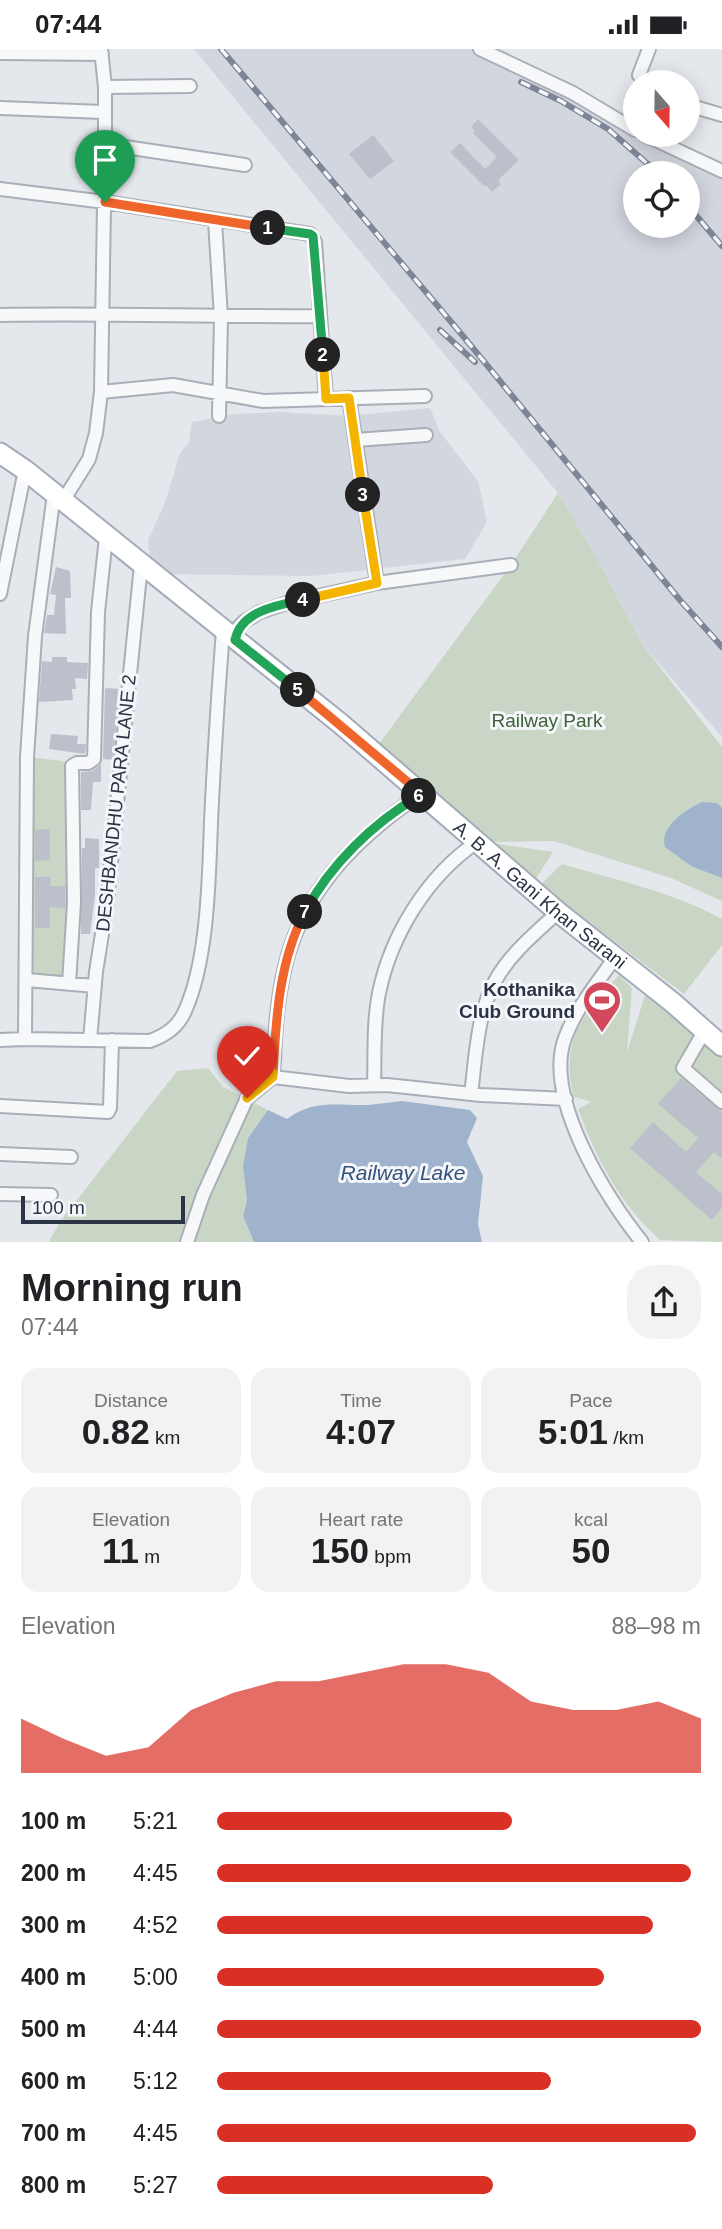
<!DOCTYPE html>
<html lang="en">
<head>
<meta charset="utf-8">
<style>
  :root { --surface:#fff; --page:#f2f2f2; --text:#202124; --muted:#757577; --accent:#d93025 }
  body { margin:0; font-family:Helvetica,sans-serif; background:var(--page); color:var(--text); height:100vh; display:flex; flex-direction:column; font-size:26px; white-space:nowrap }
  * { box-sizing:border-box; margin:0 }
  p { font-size:23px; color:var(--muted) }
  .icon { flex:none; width:38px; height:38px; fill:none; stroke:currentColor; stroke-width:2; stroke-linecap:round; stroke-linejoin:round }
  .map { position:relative; height:1193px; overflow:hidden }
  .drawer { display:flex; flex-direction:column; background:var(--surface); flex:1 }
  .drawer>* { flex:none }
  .needle { width:46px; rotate:160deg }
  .fabs { position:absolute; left:623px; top:21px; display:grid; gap:14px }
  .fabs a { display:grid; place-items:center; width:77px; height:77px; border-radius:50%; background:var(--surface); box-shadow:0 4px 18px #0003; font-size:35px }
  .scale { position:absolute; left:21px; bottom:18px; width:164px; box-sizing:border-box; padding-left:7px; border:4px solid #2b3445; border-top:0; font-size:19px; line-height:24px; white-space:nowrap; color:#2b3445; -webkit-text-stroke:5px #f4f6f9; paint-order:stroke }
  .pin { position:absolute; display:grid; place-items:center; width:60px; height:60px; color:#fff; margin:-72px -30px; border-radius:50% 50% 50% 0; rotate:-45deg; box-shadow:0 0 7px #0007 }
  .pin .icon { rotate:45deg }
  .km { position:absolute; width:35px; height:35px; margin:-18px; border-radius:50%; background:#222; color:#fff; font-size:19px; line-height:35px; text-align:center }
  .round { display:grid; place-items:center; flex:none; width:74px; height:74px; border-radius:28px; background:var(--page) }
  .summary { display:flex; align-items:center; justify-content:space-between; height:119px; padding:0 21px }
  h1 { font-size:38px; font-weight:800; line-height:52px }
  .metrics { display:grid; grid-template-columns:repeat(3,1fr); gap:10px; height:119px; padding:7px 21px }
  .metrics div { display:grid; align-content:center; border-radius:18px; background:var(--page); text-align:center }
  .metrics b { font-size:35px; font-weight:800 }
  .metrics small { font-size:19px; font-weight:400 }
  .metrics p { font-size:19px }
  .chart { height:196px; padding:14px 21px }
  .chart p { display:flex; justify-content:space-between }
  .chart svg { width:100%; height:126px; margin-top:7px; fill:var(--accent); opacity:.7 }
  ul { padding:0 21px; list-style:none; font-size:23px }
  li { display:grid; grid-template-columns:112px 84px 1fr; align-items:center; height:52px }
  li i { height:18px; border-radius:9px; background:var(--accent) }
  .status { display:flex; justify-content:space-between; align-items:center; height:49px; padding:0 35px; background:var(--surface); direction:ltr }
  .status svg { height:19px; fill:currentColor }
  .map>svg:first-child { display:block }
  .built { fill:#d2d6de; fill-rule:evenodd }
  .green { fill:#c9d6c5 }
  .water { fill:#9fb4cc }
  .building { fill:#bbc0ca }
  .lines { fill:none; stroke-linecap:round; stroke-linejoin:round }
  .minor-casing { stroke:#a9aeb7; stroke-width:16 }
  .primary-casing { stroke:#a3abb8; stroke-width:23 }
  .minor { stroke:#f7f8fa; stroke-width:12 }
  .primary { stroke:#fff; stroke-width:19 }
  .rail-casing { stroke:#7d8696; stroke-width:6 }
  .rail { stroke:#f4f6f9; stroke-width:3.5; stroke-dasharray:10; stroke-linecap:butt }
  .split-1-casing { stroke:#fff; stroke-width:14 }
  .split-2-casing { stroke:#fff; stroke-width:14 }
  .split-3-casing { stroke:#fff; stroke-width:14 }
  .split-4-casing { stroke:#fff; stroke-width:14 }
  .split-5-casing { stroke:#fff; stroke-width:14 }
  .split-6-casing { stroke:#fff; stroke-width:14 }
  .split-7-casing { stroke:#fff; stroke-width:14 }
  .split-8-casing { stroke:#fff; stroke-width:14 }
  .split-9-casing { stroke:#fff; stroke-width:14 }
  .split-1 { stroke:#f0652b; stroke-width:9 }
  .split-2 { stroke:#22a559; stroke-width:9 }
  .split-3 { stroke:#f5b400; stroke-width:9 }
  .split-4 { stroke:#f5b400; stroke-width:9 }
  .split-5 { stroke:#22a559; stroke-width:9 }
  .split-6 { stroke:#f0652b; stroke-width:9 }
  .split-7 { stroke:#22a559; stroke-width:9 }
  .split-8 { stroke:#f0652b; stroke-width:9 }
  .split-9 { stroke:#f5b400; stroke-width:9 }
  .labels { text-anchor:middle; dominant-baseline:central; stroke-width:6; stroke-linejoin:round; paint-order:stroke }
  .park-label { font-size:19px; fill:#3f6138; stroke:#f4f6f9 }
  .street-label { font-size:19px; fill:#2b3445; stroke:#f4f6f9 }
  .poi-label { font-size:19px; font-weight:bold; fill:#2b3445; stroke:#f4f6f9; text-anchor:end }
  .water-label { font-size:21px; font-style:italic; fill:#34527a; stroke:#f4f6f9 }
</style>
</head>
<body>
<div class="status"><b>07:44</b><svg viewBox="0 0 49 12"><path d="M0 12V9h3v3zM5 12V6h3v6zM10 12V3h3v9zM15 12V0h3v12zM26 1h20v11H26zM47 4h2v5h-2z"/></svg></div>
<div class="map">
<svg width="722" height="1193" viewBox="0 0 722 1193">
  <rect width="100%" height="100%" fill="#e4e7ec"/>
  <!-- built -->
  <path class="built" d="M194 0H493L562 33 635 71V86H662L722 120V688L642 595 595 506 558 444ZM635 124H688V177H635Z
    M430 359 440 383 478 432 487 473 465 510 312 527 152 525 148 491 165 454 180 404 189 394 192 373 234 365 281 363 349 367Z"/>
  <!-- green -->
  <path class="green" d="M558 444 595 506 642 595 722 698V852L671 829 554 792 484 793 553 803 530 839 373 703 511 516Z
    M27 708 72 713 69 934 27 930Z
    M562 815C616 831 673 843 722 870V896L684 945 540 836Z
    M619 926 632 939 627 1003 646 943 722 1007V1193L660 1191C619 1154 597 1111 578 1060L591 1053 573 1047C561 988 582 968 619 926Z
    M208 1019 223 1038 268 1061 248 1089 243 1117 247 1152 243 1167 254 1193H49L60 1173 177 1022Z"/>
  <!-- water -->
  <path class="water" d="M702 753 717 754 722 759V829L691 817 665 798C659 778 685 761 702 753Z
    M402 1052 470 1061 477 1069 467 1093 483 1127 478 1175 482 1193H254L243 1167 247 1152 243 1117 248 1089 268 1061 287 1070C314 1050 337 1057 368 1056 380 1055 391 1053 402 1052Z"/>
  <!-- building -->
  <path class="building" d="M478 70 519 111 498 131 501 135 492 143 486 136 484 137 450 103 460 94 485 120 497 108 473 84 475 82 471 78Z
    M373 86 394 112 370 130 349 105Z
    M56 518 70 522 71 549H65L66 585 44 584 47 566H54L56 546 50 545Z
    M52 608H67V613L88 614 87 630 75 629 76 640H72L73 651 39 653 42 612 52 613Z
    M105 639 120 640 113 711 103 710Z
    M51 685 78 687 77 695H86L85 705 49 700Z
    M101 715V733H93L91 761H81V723L92 722Z
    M50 780V811L35 812V781Z
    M85 789 99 790V819H95V846L90 885H81L82 799H85Z
    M35 828H51L50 837H65V859L50 858V879H35Z
    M681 1029 722 1063V1110L714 1103 696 1123 722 1145V1159L712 1171 630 1099 653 1073 686 1103 698 1089 658 1055Z"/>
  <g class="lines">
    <defs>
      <path id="minor" d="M101 0 105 38
        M480 0 573 44 635 81
        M0 4 102 5
        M648 33 639 26 649 0
        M688 56 722 66
        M0 59 103 63
        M645 86 722 122
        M105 95V38L190 37
        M0 140 105 153 310 185 315 193 326 350
        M215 172 221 268 219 367
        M0 266C107 264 213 268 320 267
        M101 343 173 336 263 352 425 347
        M349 349 377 534
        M355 391 426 386
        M63 452 89 410 96 384 101 343 105 95 245 116
        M0 545 25 421
        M235 591 237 580 245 572 260 563 287 554 377 534 511 516
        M616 907C598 933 576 959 565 989 543 1048 606 1149 642 1193
        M27 931 95 937
        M69 935 74 854 72 717 77 714H88L94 710 98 563 106 488
        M705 981 683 1019 722 1053
        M25 990 150 992C166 986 178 978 185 962 208 911 209 828 211 773 214 709 218 645 223 581
        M0 991 25 990 27 708 35 587 54 445
        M90 991 96 923 107 853 141 516
        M273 1028C277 932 284 868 355 798 376 778 397 760 422 745
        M374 1036C375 1006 373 974 379 944 391 886 427 827 477 793
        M471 1045C476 1007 477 961 498 927 513 902 537 883 558 863
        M0 1057 108 1063 110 1059 112 991
        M0 1105 71 1108
        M0 1145 51 1146
        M187 1193 203 1146 247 1049 273 1028 349 1037 387 1036 481 1046 566 1050"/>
      <g id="primary">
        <path id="s1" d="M0 404 25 421 341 675 558 863 672 953 722 997"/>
      </g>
    </defs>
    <!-- minor casing -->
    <use href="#minor" class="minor-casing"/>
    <!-- primary casing -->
    <use href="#primary" class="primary-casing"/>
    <!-- minor -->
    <use href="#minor" class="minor"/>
    <!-- primary -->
    <use href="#primary" class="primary"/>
    <defs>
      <path id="rail" d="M221 0 463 287 679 550 722 598
        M521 33 561 52 608 80 658 124
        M688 157 722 197
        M440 281 475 313"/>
    </defs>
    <!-- rail casing -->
    <use href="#rail" class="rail-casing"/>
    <!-- rail -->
    <use href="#rail" class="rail"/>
  </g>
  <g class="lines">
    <defs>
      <path id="split-1" d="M105 153 268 179"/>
      <path id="split-2" d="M268 179 310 185 313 187 323 306"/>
      <path id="split-3" d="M323 306 326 350 349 349 363 446"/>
      <path id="split-4" d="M303 551 377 534 363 446"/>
      <path id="split-5" d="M298 641 235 591C241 562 278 556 303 551"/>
      <path id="split-6" d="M298 641 422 745 419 747"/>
      <path id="split-7" d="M305 863C330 816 373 774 419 747"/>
      <path id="split-8" d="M273 1024C276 970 279 912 305 863"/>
      <path id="split-9" d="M247 1049 273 1028V1024"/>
    </defs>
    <!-- split-1 casing -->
    <use href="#split-1" class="split-1-casing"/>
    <!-- split-2 casing -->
    <use href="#split-2" class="split-2-casing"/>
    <!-- split-3 casing -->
    <use href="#split-3" class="split-3-casing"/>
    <!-- split-4 casing -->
    <use href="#split-4" class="split-4-casing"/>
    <!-- split-5 casing -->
    <use href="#split-5" class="split-5-casing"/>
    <!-- split-6 casing -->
    <use href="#split-6" class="split-6-casing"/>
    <!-- split-7 casing -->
    <use href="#split-7" class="split-7-casing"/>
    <!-- split-8 casing -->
    <use href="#split-8" class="split-8-casing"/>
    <!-- split-9 casing -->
    <use href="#split-9" class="split-9-casing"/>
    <!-- split-1 -->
    <use href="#split-1" class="split-1"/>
    <!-- split-2 -->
    <use href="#split-2" class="split-2"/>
    <!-- split-3 -->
    <use href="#split-3" class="split-3"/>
    <!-- split-4 -->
    <use href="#split-4" class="split-4"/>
    <!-- split-5 -->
    <use href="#split-5" class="split-5"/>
    <!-- split-6 -->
    <use href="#split-6" class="split-6"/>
    <!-- split-7 -->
    <use href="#split-7" class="split-7"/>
    <!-- split-8 -->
    <use href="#split-8" class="split-8"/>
    <!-- split-9 -->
    <use href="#split-9" class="split-9"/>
  </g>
  <!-- icons -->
  <defs>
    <symbol id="stadium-pin" viewBox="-11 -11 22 30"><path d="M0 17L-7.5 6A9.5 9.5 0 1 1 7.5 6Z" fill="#d1495b" stroke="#f4f6f9"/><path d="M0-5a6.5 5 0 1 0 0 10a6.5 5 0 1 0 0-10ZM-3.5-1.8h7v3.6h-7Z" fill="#fff"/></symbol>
  </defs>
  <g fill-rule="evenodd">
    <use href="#stadium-pin" x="580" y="929" width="44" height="60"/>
  </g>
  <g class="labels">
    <!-- park labels -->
    <g class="park-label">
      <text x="547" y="671">Railway Park</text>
    </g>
    <!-- street labels -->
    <g class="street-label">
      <text transform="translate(116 754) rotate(-84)">DESHBANDHU PARA LANE 2</text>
      <text stroke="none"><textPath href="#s1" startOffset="698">A. B. A. Gani Khan Sarani</textPath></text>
    </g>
    <!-- poi labels -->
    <g class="poi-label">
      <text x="575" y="940">Kothanika<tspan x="575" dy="22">Club Ground</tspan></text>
    </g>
    <!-- water labels -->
    <g class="water-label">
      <text x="403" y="1123">Railway Lake</text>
    </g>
  </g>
</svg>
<div class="fabs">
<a><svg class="needle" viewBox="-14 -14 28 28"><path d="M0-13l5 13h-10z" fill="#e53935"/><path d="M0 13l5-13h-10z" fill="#757577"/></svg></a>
<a><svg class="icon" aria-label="locate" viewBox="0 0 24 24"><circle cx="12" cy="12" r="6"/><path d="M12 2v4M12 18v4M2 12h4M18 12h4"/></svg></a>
</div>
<div class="scale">100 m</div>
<div class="pin" style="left:105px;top:153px;background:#1e9e55"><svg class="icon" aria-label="arrive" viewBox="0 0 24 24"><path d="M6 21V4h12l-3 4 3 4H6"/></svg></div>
<div class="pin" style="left:247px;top:1049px;background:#d93025"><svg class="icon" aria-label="check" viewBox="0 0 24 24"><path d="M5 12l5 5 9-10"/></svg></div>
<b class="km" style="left:268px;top:179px">1</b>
<b class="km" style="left:323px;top:306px">2</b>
<b class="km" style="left:363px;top:446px">3</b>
<b class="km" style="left:303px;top:551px">4</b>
<b class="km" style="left:298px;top:641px">5</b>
<b class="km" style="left:419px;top:747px">6</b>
<b class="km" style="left:305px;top:863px">7</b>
</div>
<section class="drawer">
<div class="summary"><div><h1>Morning run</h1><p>07:44</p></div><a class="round"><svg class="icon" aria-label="share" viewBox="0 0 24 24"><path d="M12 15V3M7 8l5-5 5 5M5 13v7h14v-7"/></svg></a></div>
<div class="metrics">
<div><p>Distance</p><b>0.82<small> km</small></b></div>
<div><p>Time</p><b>4:07</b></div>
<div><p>Pace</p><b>5:01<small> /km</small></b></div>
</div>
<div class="metrics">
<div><p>Elevation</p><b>11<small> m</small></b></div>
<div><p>Heart rate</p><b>150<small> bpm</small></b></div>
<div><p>kcal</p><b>50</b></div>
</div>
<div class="chart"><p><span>Elevation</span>88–98 m</p>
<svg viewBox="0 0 160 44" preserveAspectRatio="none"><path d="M0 44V25L10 32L20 38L30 35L40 22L50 16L60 12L70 12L80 9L90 6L100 6L110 9L120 19L130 22L140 22L150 19L160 25V44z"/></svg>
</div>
<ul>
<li><b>100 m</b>5:21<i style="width:61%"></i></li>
<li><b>200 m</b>4:45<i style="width:98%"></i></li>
<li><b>300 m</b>4:52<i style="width:90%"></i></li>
<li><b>400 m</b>5:00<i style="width:80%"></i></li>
<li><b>500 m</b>4:44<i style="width:100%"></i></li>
<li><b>600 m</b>5:12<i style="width:69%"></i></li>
<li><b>700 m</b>4:45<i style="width:99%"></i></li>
<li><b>800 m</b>5:27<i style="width:57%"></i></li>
</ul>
</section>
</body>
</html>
